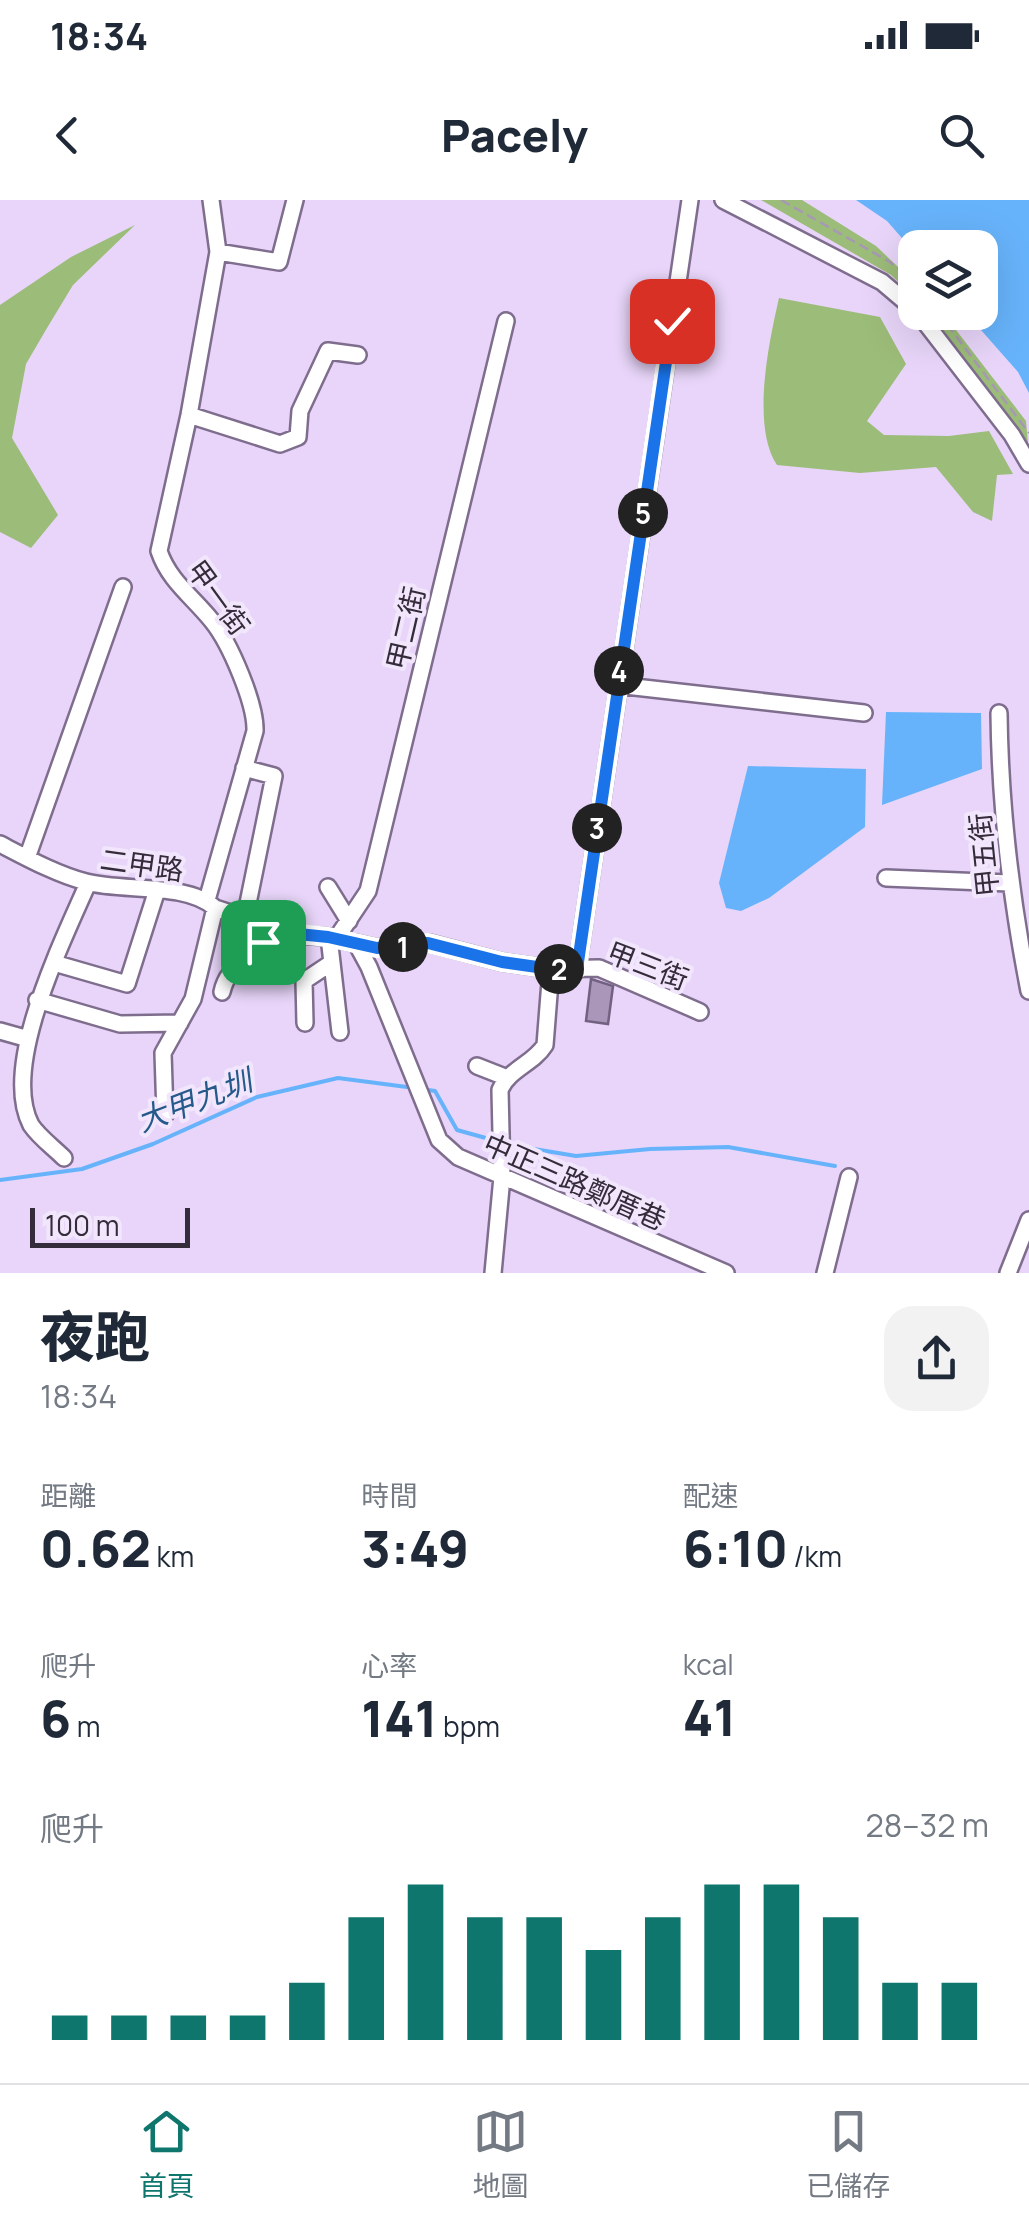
<!DOCTYPE html>
<html lang="zh-TW">
<head>
<meta charset="utf-8">
<style>
  :root { --surface:#fff; --page:#f2f2f3; --text:#1f2937; --muted:#747a83; --line:#e0e1e3; --accent:#0f766e }
  body { margin:0; font-family:Manrope,"Noto Sans TC",sans-serif; background:var(--page); color:var(--text); height:100vh; display:flex; flex-direction:column; font-size:38px; white-space:nowrap }
  * { box-sizing:border-box; margin:0 }
  p { font-size:32px; color:var(--muted) }
  .icon { flex:none; width:55px; height:55px; fill:none; stroke:currentColor; stroke-width:2; stroke-linecap:round; stroke-linejoin:round }
  .map { position:relative; height:1073px; overflow:hidden }
  .drawer { display:flex; flex-direction:column; background:var(--surface); flex:1 }
  .drawer>* { flex:none }
  .tools { position:absolute; left:898px; top:30px; display:grid; gap:20px }
  .tools a { display:grid; place-items:center; width:100px; height:100px; border-radius:20px; background:var(--surface); box-shadow:0 10px 40px #0002; font-size:50px }
  .scale { position:absolute; left:30px; bottom:25px; width:160px; box-sizing:border-box; padding-left:10px; border:5px solid #342c3a; border-top:0; font-size:28px; line-height:35px; white-space:nowrap; color:#342c3a; -webkit-text-stroke:8px #f1e6fc; paint-order:stroke }
  .pin { position:absolute; display:grid; place-items:center; width:85px; height:85px; color:#fff; margin:-42px; border-radius:20px; box-shadow:0 5px 15px #0006 }
  .km { position:absolute; width:50px; height:50px; margin:-25px; border-radius:50%; background:#222; color:#fff; font-size:28px; line-height:50px; text-align:center }
  .round { display:grid; place-items:center; flex:none; width:105px; height:105px; border-radius:30px; background:var(--page) }
  .overview { display:flex; align-items:center; justify-content:space-between; height:170px; padding:0 40px }
  h1 { font-size:55px; font-weight:800; line-height:75px }
  .metrics { display:grid; grid-template-columns:repeat(3,1fr); gap:15px; height:170px; padding:10px 40px }
  .metrics div { display:grid; align-content:center }
  .metrics b { font-size:50px; font-weight:800 }
  .metrics small { font-size:28px; font-weight:400 }
  .metrics p { font-size:28px }
  .chart { height:280px; padding:20px 40px }
  .chart p { display:flex; justify-content:space-between }
  .chart svg { width:100%; height:180px; margin-top:10px; stroke:var(--accent); stroke-width:6 }
  .status { display:flex; justify-content:space-between; align-items:center; height:70px; padding:0 50px; background:var(--surface); direction:ltr }
  .status svg { height:28px; fill:currentColor }
  header { display:flex; justify-content:space-between; align-items:center; height:130px; padding:0 40px; background:var(--surface); font-size:45px; font-weight:800 }
  .menu { display:flex; justify-content:space-around; align-items:center; height:140px; border-top:2px solid var(--line); background:var(--surface); font-size:28px; color:var(--muted) }
  .menu a { display:grid; justify-items:center; gap:5px }
  .menu .active { color:var(--accent) }
  .map>svg:first-child { display:block }
  .green { fill:#9cbc79 }
  .water { fill:#67b3fb }
  .lines { fill:none; stroke-linecap:round; stroke-linejoin:round }
  .stream { stroke:#67b3fb; stroke-width:4 }
  .building { fill:#a996b9; stroke:#736181; stroke-width:2.5 }
  .minor-casing { stroke:#7f6d8e; stroke-width:20 }
  .path { stroke:#a798b4; stroke-width:2.5; stroke-dasharray:10 5; stroke-linecap:butt }
  .minor { stroke:#fff; stroke-width:15 }
  .route-casing { stroke:#fff; stroke-width:20 }
  .route { stroke:#1a73e8; stroke-width:12 }
  .labels { text-anchor:middle; dominant-baseline:central; stroke-width:8; stroke-linejoin:round; paint-order:stroke }
  .street-label { font-size:28px; fill:#342c3a; stroke:#f1e6fc }
  .water-label { font-size:30px; font-style:italic; fill:#255989; stroke:#f1e6fc }
</style>
</head>
<body>
<div class="status"><b>18:34</b><svg viewBox="0 0 49 12"><path d="M0 12V9h3v3zM5 12V6h3v6zM10 12V3h3v9zM15 12V0h3v12zM26 1h20v11H26zM47 4h2v5h-2z"/></svg></div>
<header><svg class="icon" aria-label="back" viewBox="0 0 24 24"><path d="M15 5l-7 7 7 7"/></svg>Pacely<svg class="icon" aria-label="search" viewBox="0 0 24 24"><circle cx="10" cy="10" r="6"/><path d="M15 15l6 6"/></svg></header>
<div class="map">
<svg width="1029" height="1073" viewBox="0 0 1029 1073">
  <rect width="100%" height="100%" fill="#e8d5f9"/>
  <!-- green -->
  <path class="green" d="M761 0H802L876 46 915 83V98L891 75Z
    M135 25 73 85 47 128 26 164 12 238 58 315 31 348 0 332V105L71 57Z
    M779 98 880 117 906 164 867 221 884 235 949 236 989 231 1013 274 997 275 992 321 973 312 936 267 860 273 777 265C751 226 769 142 779 98Z
    M926 113H943L1026 221 1029 254Z"/>
  <!-- water -->
  <path class="water" d="M856 0H1029V193L1018 172 966 113 980 112V48H915V53L887 21Z
    M886 512 981 513 982 569 882 605Z
    M748 566 866 569 865 627 769 698 741 711 726 708 719 683Z"/>
  <g class="lines">
    <!-- stream -->
    <path class="stream" d="M428 890 435 891 457 930 493 940
      M510 945 576 956 650 949 728 947 835 966
      M0 980 82 969 153 944 257 897 338 878 407 887"/>
  </g>
  <!-- building -->
  <path class="building" d="M591 779 613 786 608 824 586 821Z"/>
  <g class="lines">
    <defs>
      <path id="minor" d="M723 0 882 82 915 110
        M218 52 279 62 295 0
        M917 112 1012 235 1029 264
        M189 215 280 244 298 237 300 211 328 151 358 155
        M617 485 864 513
        M999 513C1000 607 1011 699 1029 791
        M244 568 274 576 245 718
        M0 644C27 658 56 674 86 682 123 692 187 682 215 708L298 735 329 737 377 748 429 743 502 762 551 769 599 768 700 812
        M27 658 123 387
        M886 678 1009 683
        M328 687 349 721
        M207 700 255 531C256 504 230 443 212 421 193 397 169 381 159 351L189 215 218 52 211 0
        M329 737 340 832
        M336 739 368 691 506 121
        M356 743 369 767 439 940 458 957 726 1073
        M54 763 127 784 157 690
        M577 769 690 0
        M222 792C229 759 260 762 265 724
        M37 800 120 824 180 823
        M305 823 304 781 331 763
        M0 831 25 838
        M477 866 505 877
        M165 915 163 853 193 799 215 708
        M64 958C54 948 39 937 31 925 0 866 63 741 88 683
        M493 1073 502 977 500 890C509 869 533 864 545 845L551 769
        M825 1073 849 977
        M1008 1073 1029 1020"/>
    </defs>
    <!-- minor casing -->
    <use href="#minor" class="minor-casing"/>
    <!-- path -->
    <path class="path" d="M781 0 890 62 915 82
      M938 112 1029 233"/>
    <!-- minor -->
    <use href="#minor" class="minor"/>
  </g>
  <g class="lines">
    <defs>
      <path id="route" d="M263 742 266 724 298 734 328 737 377 748 428 743 502 762 551 769H577L672 121"/>
    </defs>
    <!-- route casing -->
    <use href="#route" class="route-casing"/>
    <!-- route -->
    <use href="#route" class="route"/>
  </g>
  <g class="labels">
    <!-- street labels -->
    <g class="street-label">
      <text transform="translate(219 397) rotate(54)">甲一街</text>
      <text transform="translate(405 428) rotate(-77)">甲二街</text>
      <text transform="translate(983 655) rotate(-96)">甲五街</text>
      <text transform="translate(142 664) rotate(8)">二甲路</text>
      <text transform="translate(648 765) rotate(21)">甲三街</text>
      <text transform="translate(575 981) rotate(24)">中正三路鄭厝巷</text>
    </g>
    <!-- water labels -->
    <g class="water-label">
      <text transform="translate(194 900) rotate(-21)">大甲九圳</text>
    </g>
  </g>
</svg>
<div class="tools">
<a><svg class="icon" aria-label="layers" viewBox="0 0 24 24"><path d="M12 4l9 5-9 5-9-5zM3 14l9 5 9-5"/></svg></a>
</div>
<div class="scale">100 m</div>
<div class="pin" style="left:263px;top:742px;background:#1e9e55"><svg class="icon" aria-label="arrive" viewBox="0 0 24 24"><path d="M6 21V4h12l-3 4 3 4H6"/></svg></div>
<div class="pin" style="left:672px;top:121px;background:#d93025"><svg class="icon" aria-label="check" viewBox="0 0 24 24"><path d="M5 12l5 5 9-10"/></svg></div>
<b class="km" style="left:403px;top:747px">1</b>
<b class="km" style="left:559px;top:769px">2</b>
<b class="km" style="left:597px;top:628px">3</b>
<b class="km" style="left:619px;top:471px">4</b>
<b class="km" style="left:643px;top:313px">5</b>
</div>
<section class="drawer">
<div class="overview"><div><h1>夜跑</h1><p>18:34</p></div><a class="round"><svg class="icon" aria-label="share" viewBox="0 0 24 24"><path d="M12 15V3M7 8l5-5 5 5M5 13v7h14v-7"/></svg></a></div>
<div class="metrics">
<div><p>距離</p><b>0.62<small> km</small></b></div>
<div><p>時間</p><b>3:49</b></div>
<div><p>配速</p><b>6:10<small> /km</small></b></div>
</div>
<div class="metrics">
<div><p>爬升</p><b>6<small> m</small></b></div>
<div><p>心率</p><b>141<small> bpm</small></b></div>
<div><p>kcal</p><b>41</b></div>
</div>
<div class="chart"><p><span>爬升</span>28–32 m</p>
<svg viewBox="0 0 160 44" preserveAspectRatio="none"><path d="M5 44V38M15 44V38M25 44V38M35 44V38M45 44V30M55 44V14M65 44V6M75 44V14M85 44V14M95 44V22M105 44V14M115 44V6M125 44V6M135 44V14M145 44V30M155 44V30"/></svg>
</div>
</section>
<nav class="menu">
<a class="active"><svg class="icon" aria-label="home" viewBox="0 0 24 24"><path d="M3 11l9-7 9 7M6 9v11h12V9"/></svg>首頁</a>
<a><svg class="icon" aria-label="map" viewBox="0 0 24 24"><path d="M3 6l6-2 6 2 6-2v14l-6 2-6-2-6 2zM9 4v14M15 6v14"/></svg>地圖</a>
<a><svg class="icon" aria-label="saved" viewBox="0 0 24 24"><path d="M7 4h10v16l-5-4-5 4z"/></svg>已儲存</a>
</nav>
</body>
</html>
